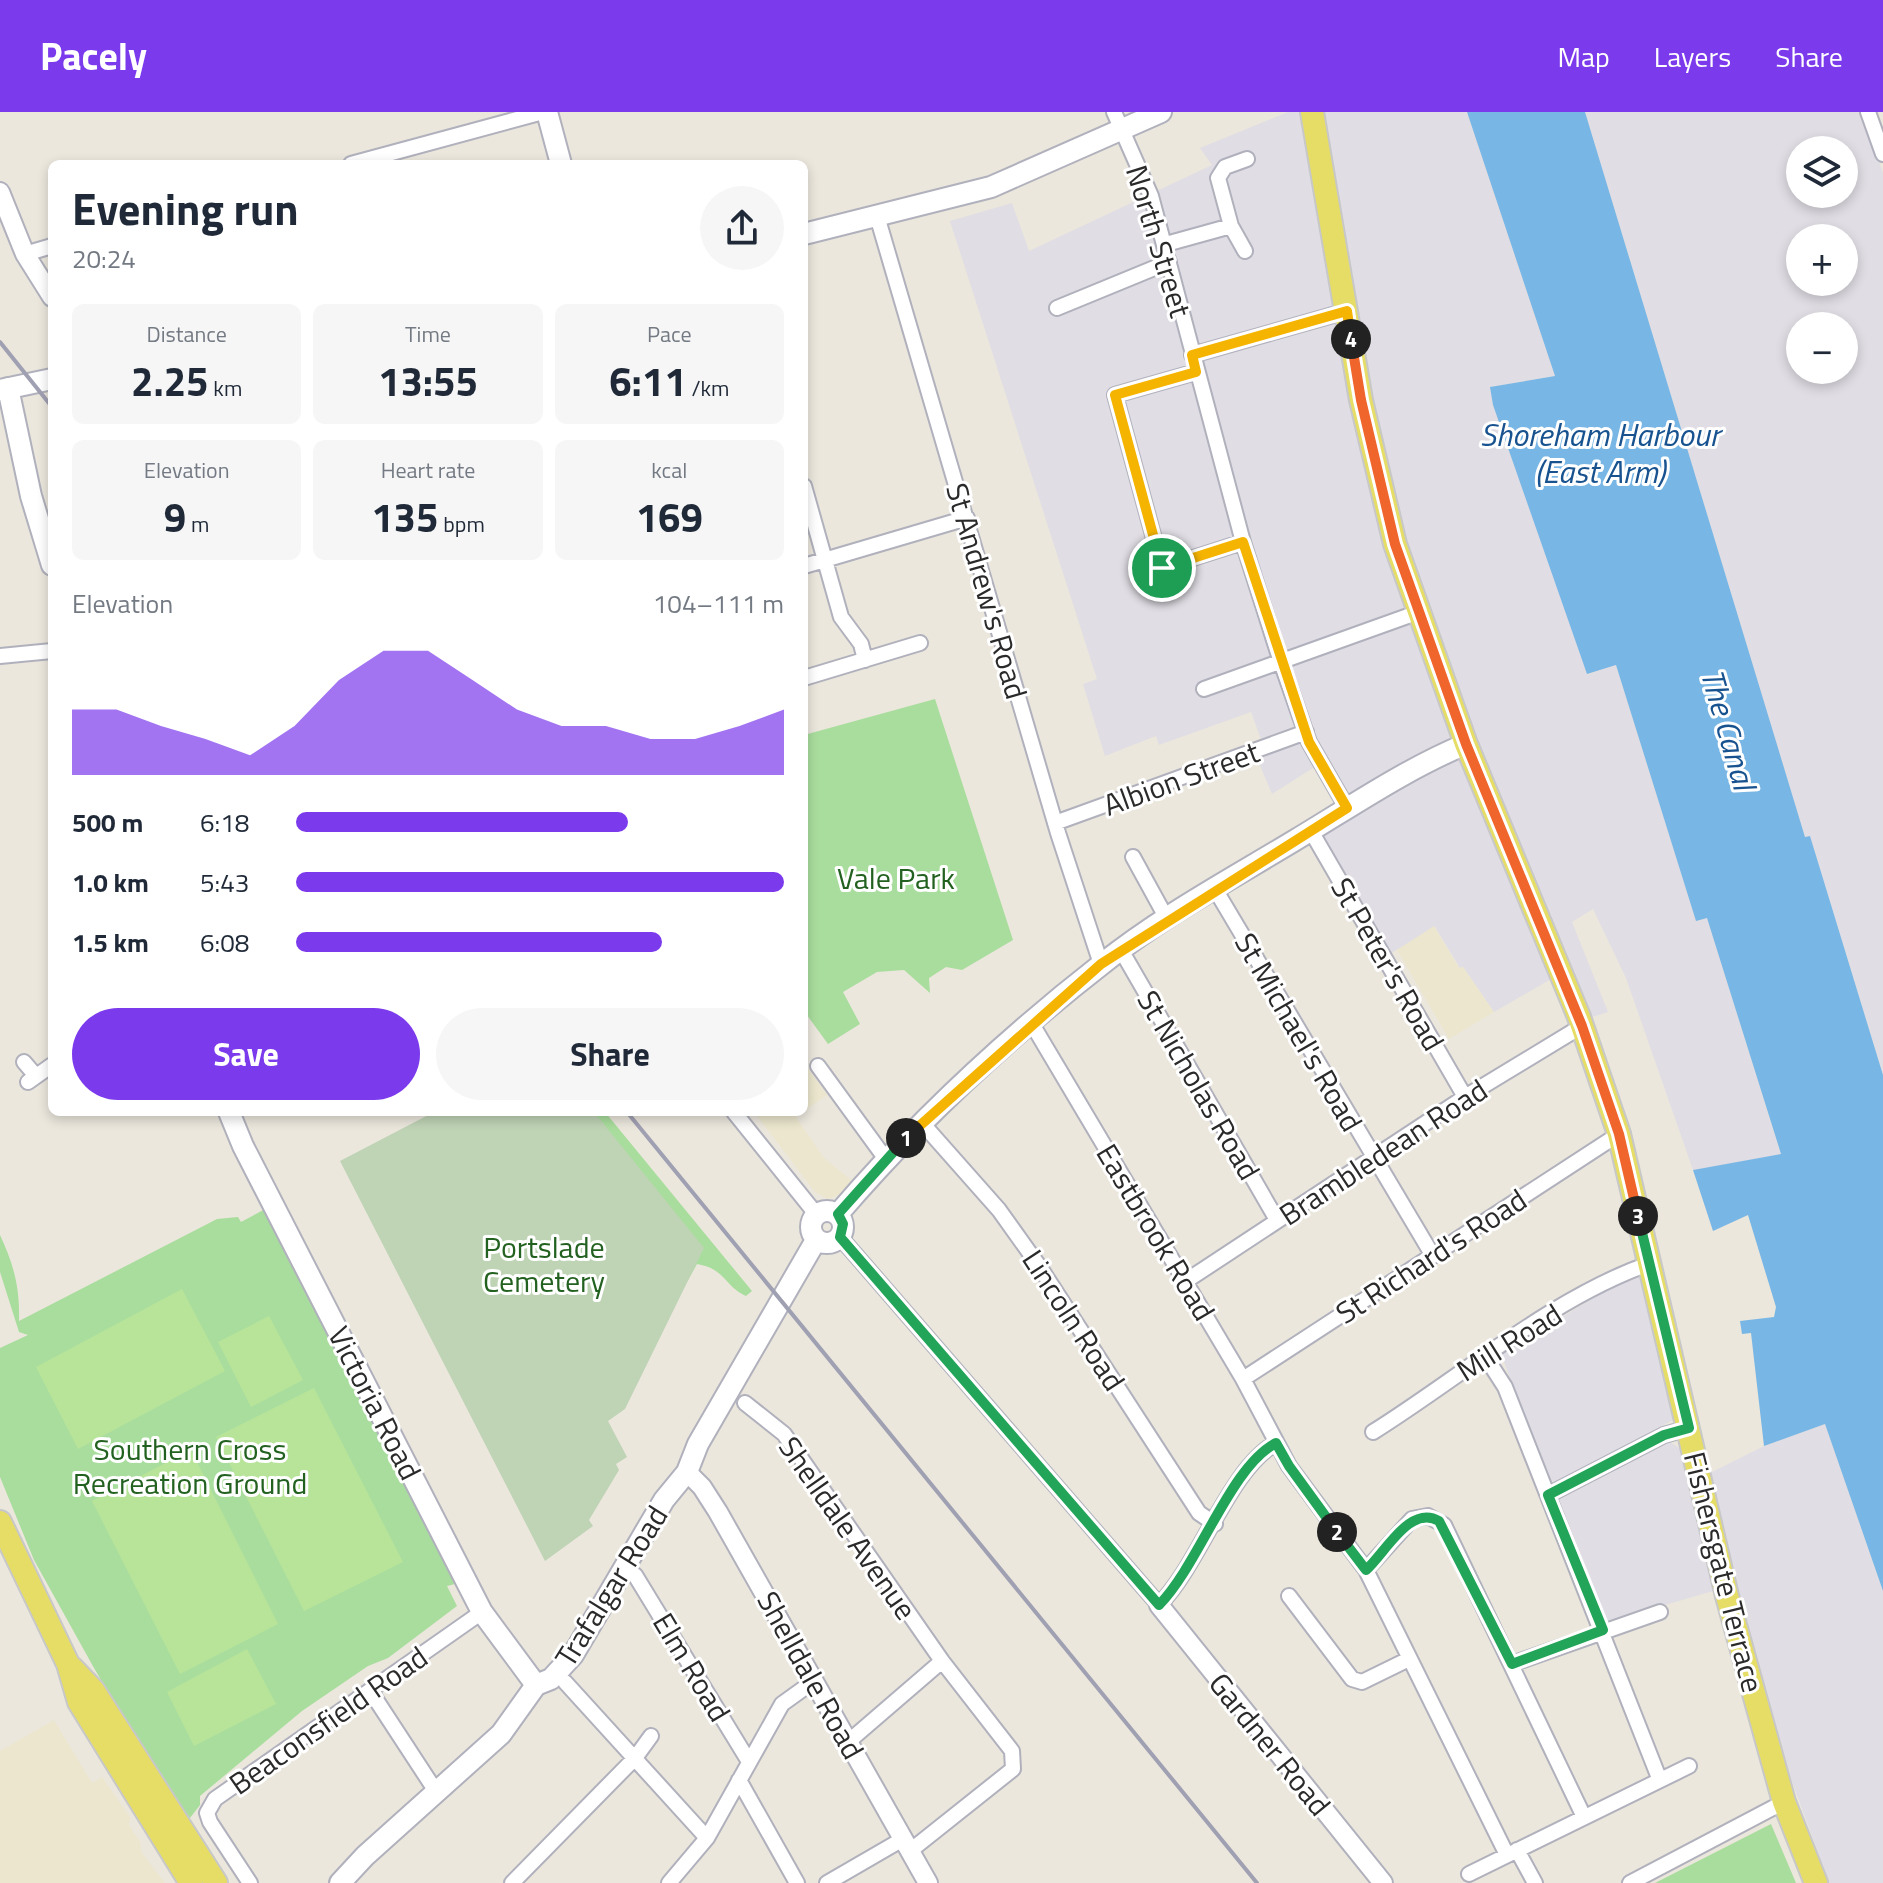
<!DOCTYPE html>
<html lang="en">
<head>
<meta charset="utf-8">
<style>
  :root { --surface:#fff; --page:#f6f6f7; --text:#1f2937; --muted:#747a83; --accent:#7c3aed }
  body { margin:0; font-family:"Titillium Web",sans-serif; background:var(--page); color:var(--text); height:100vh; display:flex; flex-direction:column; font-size:30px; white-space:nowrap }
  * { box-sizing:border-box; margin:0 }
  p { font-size:26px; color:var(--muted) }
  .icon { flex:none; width:44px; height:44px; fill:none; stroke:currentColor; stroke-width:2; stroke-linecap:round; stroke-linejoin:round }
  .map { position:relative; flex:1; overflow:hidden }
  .panel { position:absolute; left:48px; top:48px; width:760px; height:956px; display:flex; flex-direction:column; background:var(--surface); border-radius:12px; box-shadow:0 4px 12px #0003 }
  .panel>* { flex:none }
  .controls { position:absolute; left:1786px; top:24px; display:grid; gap:16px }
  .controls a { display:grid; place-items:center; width:72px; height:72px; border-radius:50%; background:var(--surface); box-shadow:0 4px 12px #0003; font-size:40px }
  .pin { position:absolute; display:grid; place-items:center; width:68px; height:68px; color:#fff; margin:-34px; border:4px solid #fff; border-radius:50%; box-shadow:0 2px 8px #0007 }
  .km { position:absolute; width:40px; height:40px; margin:-20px; border-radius:50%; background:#222; color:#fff; font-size:22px; line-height:40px; text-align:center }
  .round { display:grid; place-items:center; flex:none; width:84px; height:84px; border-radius:42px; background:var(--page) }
  .overview { display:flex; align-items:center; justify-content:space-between; height:136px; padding:0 24px }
  h1 { font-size:44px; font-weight:700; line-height:60px }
  .metrics { display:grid; grid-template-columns:repeat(3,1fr); gap:12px; height:136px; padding:8px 24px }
  .metrics div { display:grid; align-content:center; border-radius:12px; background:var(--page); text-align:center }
  .metrics b { font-size:40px; font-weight:700 }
  .metrics small { font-size:22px; font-weight:400 }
  .metrics p { font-size:22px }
  .chart { height:224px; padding:16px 24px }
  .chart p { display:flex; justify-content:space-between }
  .chart svg { width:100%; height:144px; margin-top:8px; fill:var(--accent); opacity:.7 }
  .button { display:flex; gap:16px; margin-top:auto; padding:16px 24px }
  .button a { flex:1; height:92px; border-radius:48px; background:var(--accent); color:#fff; font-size:32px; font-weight:700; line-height:92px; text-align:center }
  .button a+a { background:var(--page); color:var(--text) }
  ul { padding:0 24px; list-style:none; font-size:26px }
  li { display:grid; grid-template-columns:128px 96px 1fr; align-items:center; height:60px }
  li i { height:20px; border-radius:10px; background:var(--accent) }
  header { display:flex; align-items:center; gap:48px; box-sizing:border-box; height:112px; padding:0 40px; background:var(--accent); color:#fff }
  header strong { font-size:38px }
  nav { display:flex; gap:44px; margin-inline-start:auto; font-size:28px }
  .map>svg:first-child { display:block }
  .industrial { fill:#e0dde4; fill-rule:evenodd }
  .education { fill:#ebe6cd }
  .green { fill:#a9dd9d }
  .cemetery { fill:#bfd3b5 }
  .pitch { fill:#b8e49a }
  .water { fill:#78b6e5 }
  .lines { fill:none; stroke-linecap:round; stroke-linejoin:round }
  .minor-casing { stroke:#b0b1bc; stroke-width:18 }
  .tertiary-casing { stroke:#b0b1bc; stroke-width:22 }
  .secondary-casing { stroke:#b0b1bc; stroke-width:24 }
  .primary-casing { stroke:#c8c8c8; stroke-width:26 }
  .minor { stroke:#fff; stroke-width:14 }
  .tertiary { stroke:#fff; stroke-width:18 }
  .secondary { stroke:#fff; stroke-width:20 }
  .primary { stroke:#e6dd67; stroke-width:22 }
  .rail { stroke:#a0a0b3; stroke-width:4 }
  .split-1-casing { stroke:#fff; stroke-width:16 }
  .split-2-casing { stroke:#fff; stroke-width:16 }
  .split-3-casing { stroke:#fff; stroke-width:16 }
  .split-4-casing { stroke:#fff; stroke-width:16 }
  .split-5-casing { stroke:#fff; stroke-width:16 }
  .split-1 { stroke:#f5b400; stroke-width:10 }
  .split-2 { stroke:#22a559; stroke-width:10 }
  .split-3 { stroke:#22a559; stroke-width:10 }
  .split-4 { stroke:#f0652b; stroke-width:10 }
  .split-5 { stroke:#f5b400; stroke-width:10 }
  .labels { text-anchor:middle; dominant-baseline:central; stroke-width:6; stroke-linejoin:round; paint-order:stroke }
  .street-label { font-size:30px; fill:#2a2a2a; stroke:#fff }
  .park-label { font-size:30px; fill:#22611f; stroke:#fff }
  .water-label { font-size:32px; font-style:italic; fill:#185390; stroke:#fff }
</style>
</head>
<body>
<header>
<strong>Pacely</strong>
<nav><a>Map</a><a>Layers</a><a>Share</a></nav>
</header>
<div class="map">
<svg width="1883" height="1771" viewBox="0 0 1883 1771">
  <rect width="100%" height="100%" fill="#ebe7dd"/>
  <!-- industrial -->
  <path class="industrial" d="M1288 0H1467L1555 264 1491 275 1493 293 1588 562 1616 553 1696 808 1707 805 1781 1043 1693 1058 1626 866 1593 797 1572 810 1608 900 1592 905 1570 856 1494 900 1463 855 1460 856 1435 815 1388 843 1317 728 1349 708 1319 660 1313 656 1272 682 1253 637 1263 633 1251 600 1159 633 1156 624 1105 644 1083 572 1097 567 950 109 1012 91 1029 139 1212 53 1200 36Z
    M1585 0H1862L1883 61V963L1810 724 1805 725ZM1800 38H1844V82H1800ZM1800 126H1844V170H1800ZM1800 214H1844V258H1800Z
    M1643 1163 1680 1304 1559 1371 1549 1369 1501 1242 1615 1173Z
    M1825 1312 1883 1479V1771H1829L1825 1760 1790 1664 1755 1548 1710 1361 1764 1334Z
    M1670 1330 1686 1340 1720 1477 1603 1511 1555 1387Z"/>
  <!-- education -->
  <path class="education" d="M1434 814 1459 856 1463 855 1494 900 1449 927 1397 838Z
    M804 951 827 983 804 999Z
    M754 1000H802L796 1005 824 1046 851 1068 839 1083 828 1087 815 1080Z
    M54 1608 92 1671 102 1665 130 1705 129 1713 140 1730 142 1741 165 1771H0V1639Z"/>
  <!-- green -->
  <path class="green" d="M935 587 1013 828 962 858 946 855 929 866 930 881 904 858 877 860 843 880 860 912 828 932 804 899V681L808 679 804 668V623Z
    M573 1000H605L752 1179 746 1184C724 1174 726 1157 697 1152L687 1170Z
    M265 1097 434 1425 455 1472 447 1474 457 1494 388 1546 368 1554 302 1599 200 1684V1693L190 1706 154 1658 94 1556 34 1448 0 1365V1236L28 1223 19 1220 0 1160V1123C14 1153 20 1176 19 1209L217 1107 238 1105 241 1110Z
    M1771 1712 1796 1771H1655Z"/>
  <!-- cemetery -->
  <path class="cemetery" d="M434 1000H594L704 1136 625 1297 608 1309 627 1345 616 1352 619 1358 589 1408 593 1414 545 1449 340 1049Z"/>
  <!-- pitch -->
  <path class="pitch" d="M182 1177 225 1259 78 1337 36 1255Z
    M269 1204 303 1268 251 1295 218 1230Z
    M314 1276 403 1450 304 1499 216 1325Z
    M191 1338 278 1512 180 1562 92 1389Z
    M247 1537 276 1592 194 1634 167 1580Z"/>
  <!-- water -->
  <path class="water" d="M1467 0H1585L1805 725 1810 724 1883 963V1479L1825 1312 1764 1334 1751 1221 1742 1222 1740 1209 1774 1205 1776 1195 1748 1103 1713 1119 1693 1058 1781 1042 1707 806 1696 809 1616 553 1587 562 1493 293 1490 275 1555 264Z"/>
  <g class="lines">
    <defs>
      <path id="minor" d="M1114 0 1151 84 1243 430 1280 547 1309 630 1347 696
        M1868 0 1883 42
        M351 52 543 0
        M877 104 1058 721 1101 852
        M1231 114 1218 66 1225 55 1247 47
        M1166 132 1231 114 1245 139
        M25 142 52 134
        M1057 196 1169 150
        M1192 243 1347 199
        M1196 260 1115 283 1162 456 1243 430
        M804 374 841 505 861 532 865 548
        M804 454 967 406
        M0 544 52 539
        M804 566 920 531
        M1204 577 1419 500
        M1055 711 1306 620
        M1311 719 1465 985
        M1133 745 1167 807
        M1215 777 1433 1144
        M1121 838 1277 1108
        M1032 912 1243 1267 1289 1354 1366 1458 1507 1743
        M24 950 36 964
        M818 954 885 1046
        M28 970 52 953
        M734 1000 816 1102
        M922 1011 999 1098 1039 1154 1199 1401 1215 1412
        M840 1125 1159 1493C1201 1450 1229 1357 1276 1331
        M1186 1169 1465 985 1582 914
        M1485 1244 1505 1275 1659 1666
        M1243 1267 1619 1022
        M745 1291 784 1322 942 1549
        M1373 1320C1461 1265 1553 1185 1651 1151
        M1548 1383 1664 1323 1689 1316
        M1366 1458 1412 1407 1428 1404 1444 1413 1584 1705
        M635 1463 748 1648
        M1289 1484 1352 1567 1362 1570 1409 1547
        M1512 1552 1660 1500
        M565 1570 707 1726
        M371 1580 437 1681
        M848 1630 942 1549 1012 1639 1013 1657 910 1739
        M739 1668 797 1771
        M1517 1738 1535 1771
        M1469 1762 1689 1654
        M250 1771 210 1710 207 1701 215 1687 482 1500
        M512 1771 635 1646 651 1624
        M669 1771 707 1726 782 1592 814 1569
        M827 1771 903 1727
        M1630 1771 1784 1690"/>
      <path id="tertiary" d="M0 80 25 142 52 185
        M687 1360 702 1375 718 1400 928 1771
        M1159 1493 1383 1771"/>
      <path id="secondary" d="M547 0 561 52
        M804 122 991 75 1161 0
        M8 276 31 384 52 453
        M0 278 52 267
        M229 1000 243 1034 482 1500 536 1573
        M811 1115a16 16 0 1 1 32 0a16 16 0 1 1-32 0Z
        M838 1102C916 1011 1007 926 1102 852 1162 804 1231 767 1297 727 1352 694 1406 657 1466 632
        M340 1771 365 1744 501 1622 536 1573 551 1567 573 1543 664 1388 687 1360 698 1332 816 1128"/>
      <path id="primary" d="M1312 0 1361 288 1395 432 1466 632 1579 905 1619 1022 1727 1484 1784 1690 1816 1771
        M0 1410 68 1552 79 1590 191 1771
        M72 1556 93 1578 216 1771"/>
    </defs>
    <!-- minor casing -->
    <use href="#minor" class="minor-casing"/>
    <!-- tertiary casing -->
    <use href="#tertiary" class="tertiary-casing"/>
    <!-- secondary casing -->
    <use href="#secondary" class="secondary-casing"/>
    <!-- primary casing -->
    <use href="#primary" class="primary-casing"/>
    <!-- minor -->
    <use href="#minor" class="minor"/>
    <!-- tertiary -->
    <use href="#tertiary" class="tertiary"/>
    <!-- secondary -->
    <use href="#secondary" class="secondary"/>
    <!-- primary -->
    <use href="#primary" class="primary"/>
    <!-- rail -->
    <path class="rail" d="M0 230 52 295
      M627 1000 1257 1771"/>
  </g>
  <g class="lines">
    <defs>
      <path id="split-1" d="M906 1026 1101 852 1347 696 1309 630 1243 430 1162 456"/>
      <path id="split-2" d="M906 1026 838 1102 843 1112 840 1125 1159 1493C1200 1451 1230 1355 1276 1331L1289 1354 1337 1420"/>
      <path id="split-3" d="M1337 1420 1366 1458C1386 1440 1410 1392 1439 1409L1512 1552 1603 1518 1548 1383 1664 1323 1689 1316 1638 1104"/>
      <path id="split-4" d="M1351 227 1361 288 1395 432 1466 632 1582 914 1619 1022 1638 1104"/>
      <path id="split-5" d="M1162 456 1115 283 1196 260 1192 243 1347 199 1351 227"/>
    </defs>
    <!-- split-1 casing -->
    <use href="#split-1" class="split-1-casing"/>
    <!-- split-2 casing -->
    <use href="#split-2" class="split-2-casing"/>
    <!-- split-3 casing -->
    <use href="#split-3" class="split-3-casing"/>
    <!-- split-4 casing -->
    <use href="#split-4" class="split-4-casing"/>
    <!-- split-5 casing -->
    <use href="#split-5" class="split-5-casing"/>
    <!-- split-1 -->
    <use href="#split-1" class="split-1"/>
    <!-- split-2 -->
    <use href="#split-2" class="split-2"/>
    <!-- split-3 -->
    <use href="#split-3" class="split-3"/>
    <!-- split-4 -->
    <use href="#split-4" class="split-4"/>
    <!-- split-5 -->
    <use href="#split-5" class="split-5"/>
  </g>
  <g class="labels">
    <!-- street labels -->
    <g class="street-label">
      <text transform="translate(1159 129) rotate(73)">North Street</text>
      <text transform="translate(987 479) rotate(74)">St Andrew's Road</text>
      <text transform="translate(1181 666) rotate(-20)">Albion Street</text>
      <text transform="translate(1388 852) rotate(60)">St Peter's Road</text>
      <text transform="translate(1299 920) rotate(60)">St Michael's Road</text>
      <text transform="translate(1199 973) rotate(60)">St Nicholas Road</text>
      <text transform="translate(1383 1040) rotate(-33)">Brambledean Road</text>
      <text transform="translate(1156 1120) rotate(59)">Eastbrook Road</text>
      <text transform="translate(1431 1144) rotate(-33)">St Richard's Road</text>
      <text transform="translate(1074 1208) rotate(57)">Lincoln Road</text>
      <text transform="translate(1509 1230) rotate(-32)">Mill Road</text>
      <text transform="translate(375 1291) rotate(63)">Victoria Road</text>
      <text transform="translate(848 1416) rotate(55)">Shelldale Avenue</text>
      <text transform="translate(1724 1460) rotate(76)">Fishersgate Terrace</text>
      <text transform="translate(611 1474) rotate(-58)">Trafalgar Road</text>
      <text transform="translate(692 1555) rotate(59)">Elm Road</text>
      <text transform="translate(811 1563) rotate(61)">Shelldale Road</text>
      <text transform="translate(328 1608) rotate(-35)">Beaconsfield Road</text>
      <text transform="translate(1270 1632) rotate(51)">Gardner Road</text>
    </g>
    <!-- park labels -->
    <g class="park-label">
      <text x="896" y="766">Vale Park</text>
      <text x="544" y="1135">Portslade<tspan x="544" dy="34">Cemetery</tspan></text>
      <text x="190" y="1337">Southern Cross<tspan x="190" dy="34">Recreation Ground</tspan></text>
    </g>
    <!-- water labels -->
    <g class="water-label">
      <text x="1600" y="322">Shoreham Harbour<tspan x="1600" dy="37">(East Arm)</tspan></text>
      <text transform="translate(1729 617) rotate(74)">The Canal</text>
    </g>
  </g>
</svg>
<div class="controls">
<a><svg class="icon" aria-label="layers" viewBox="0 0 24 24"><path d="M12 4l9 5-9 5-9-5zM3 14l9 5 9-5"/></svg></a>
<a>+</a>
<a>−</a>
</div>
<div class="pin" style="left:1162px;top:456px;background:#1e9e55"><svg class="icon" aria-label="arrive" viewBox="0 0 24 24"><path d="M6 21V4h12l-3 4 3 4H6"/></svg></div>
<b class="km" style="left:906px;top:1026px">1</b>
<b class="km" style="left:1337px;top:1420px">2</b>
<b class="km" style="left:1638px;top:1104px">3</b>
<b class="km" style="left:1351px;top:227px">4</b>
<section class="panel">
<div class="overview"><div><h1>Evening run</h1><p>20:24</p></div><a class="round"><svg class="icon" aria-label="share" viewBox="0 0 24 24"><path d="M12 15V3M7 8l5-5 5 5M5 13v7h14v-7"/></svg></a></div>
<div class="metrics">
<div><p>Distance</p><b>2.25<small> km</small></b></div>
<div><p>Time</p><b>13:55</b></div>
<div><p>Pace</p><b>6:11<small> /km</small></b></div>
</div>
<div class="metrics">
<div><p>Elevation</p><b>9<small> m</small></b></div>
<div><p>Heart rate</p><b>135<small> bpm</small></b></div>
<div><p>kcal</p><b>169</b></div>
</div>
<div class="chart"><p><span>Elevation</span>104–111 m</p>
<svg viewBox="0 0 160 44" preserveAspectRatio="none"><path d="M0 44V24L10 24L20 29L30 33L40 38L50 29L60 15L70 6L80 6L90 15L100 24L110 29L120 29L130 33L140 33L150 29L160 24V44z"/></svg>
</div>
<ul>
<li><b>500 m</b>6:18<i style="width:68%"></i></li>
<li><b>1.0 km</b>5:43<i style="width:100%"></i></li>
<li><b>1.5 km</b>6:08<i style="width:75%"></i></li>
</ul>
<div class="button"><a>Save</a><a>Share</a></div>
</section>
</div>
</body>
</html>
